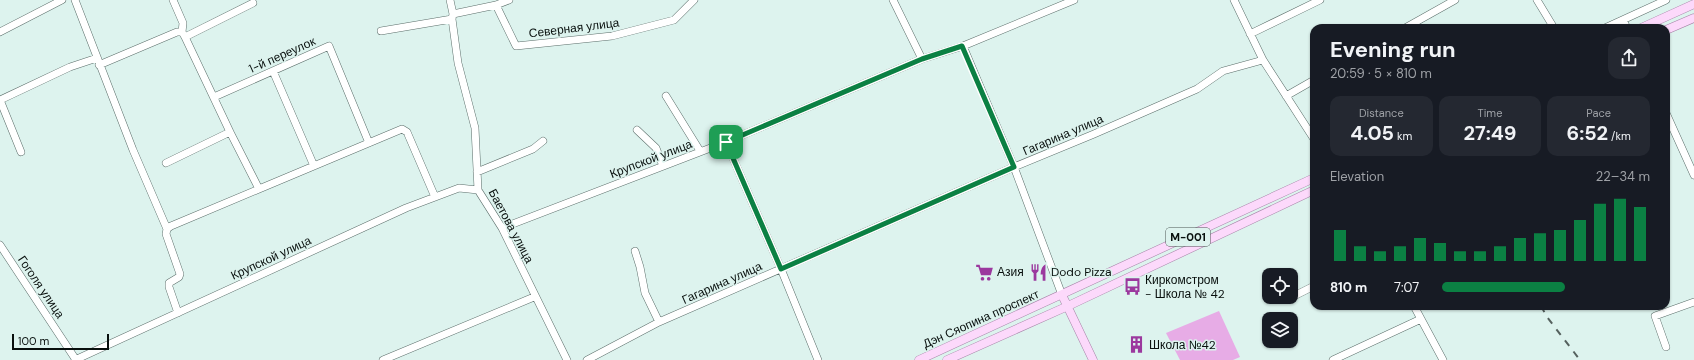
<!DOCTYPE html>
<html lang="en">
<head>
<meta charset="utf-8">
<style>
  :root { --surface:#171b24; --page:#242831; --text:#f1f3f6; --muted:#9ea1a6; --accent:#0b8043 }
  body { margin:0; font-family:"DM Sans",sans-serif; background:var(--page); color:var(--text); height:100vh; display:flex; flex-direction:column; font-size:15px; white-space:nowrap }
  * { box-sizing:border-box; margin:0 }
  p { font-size:13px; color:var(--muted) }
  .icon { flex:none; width:22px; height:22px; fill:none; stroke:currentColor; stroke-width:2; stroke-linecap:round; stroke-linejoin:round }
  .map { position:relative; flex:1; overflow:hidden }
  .side { position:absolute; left:1310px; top:24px; width:360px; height:286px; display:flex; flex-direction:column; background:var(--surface); border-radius:12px; box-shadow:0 1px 3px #0004 }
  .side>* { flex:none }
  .buttons { position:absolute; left:1262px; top:268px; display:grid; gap:8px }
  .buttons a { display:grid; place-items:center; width:36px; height:36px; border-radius:8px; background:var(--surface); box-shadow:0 1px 3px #0004; font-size:20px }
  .scale { position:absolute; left:12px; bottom:10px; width:97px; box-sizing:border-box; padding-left:4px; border:2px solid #080f0d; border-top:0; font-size:11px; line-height:14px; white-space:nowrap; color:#080f0d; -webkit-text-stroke:3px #ddf3ee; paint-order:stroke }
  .pin { position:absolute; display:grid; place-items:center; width:34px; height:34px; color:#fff; margin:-17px; border-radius:8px; box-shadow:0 2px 6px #0006 }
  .round { display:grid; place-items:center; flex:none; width:42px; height:42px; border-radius:12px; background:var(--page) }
  .head { display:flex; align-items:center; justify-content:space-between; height:68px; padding:0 20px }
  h1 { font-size:22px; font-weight:700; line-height:30px }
  .figures { display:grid; grid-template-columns:repeat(3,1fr); gap:6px; height:68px; padding:4px 20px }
  .figures div { display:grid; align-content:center; border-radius:10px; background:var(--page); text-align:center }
  .figures b { font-size:20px; font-weight:700 }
  .figures small { font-size:11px; font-weight:400 }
  .figures p { font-size:11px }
  .chart { height:112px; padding:8px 20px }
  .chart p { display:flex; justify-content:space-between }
  .chart svg { width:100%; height:72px; margin-top:4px; stroke:var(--accent); stroke-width:6 }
  ul { padding:0 20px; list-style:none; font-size:13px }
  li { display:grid; grid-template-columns:64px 48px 1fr; align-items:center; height:30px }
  li i { height:10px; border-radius:5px; background:var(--accent) }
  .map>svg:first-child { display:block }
  .green { fill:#e7ace6 }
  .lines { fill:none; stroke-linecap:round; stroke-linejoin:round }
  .minor-casing { stroke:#5b6e6a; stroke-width:8 }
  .major-casing { stroke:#a582a6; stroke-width:9 }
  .minor { stroke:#fff; stroke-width:7 }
  .major { stroke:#fcd9fb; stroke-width:8 }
  .rail { stroke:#55615e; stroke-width:2; stroke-dasharray:7 7; stroke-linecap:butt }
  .route-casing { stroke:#fff; stroke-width:8 }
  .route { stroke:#0b8043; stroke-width:5 }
  .labels { text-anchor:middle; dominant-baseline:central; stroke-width:3; stroke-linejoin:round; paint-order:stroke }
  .shield { fill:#ddf3ee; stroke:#485350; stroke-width:1 }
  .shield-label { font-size:11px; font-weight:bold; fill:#080f0d }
  .street-label { font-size:12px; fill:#080f0d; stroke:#ddf3ee }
  .poi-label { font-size:12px; fill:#080f0d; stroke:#ddf3ee; text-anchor:start }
</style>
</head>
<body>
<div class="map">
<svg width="1694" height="360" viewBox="0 0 1694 360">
  <rect width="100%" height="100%" fill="#ddf3ee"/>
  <!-- green -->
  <path class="green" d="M1219 311 1240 357 1233 360H1180L1166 333Z"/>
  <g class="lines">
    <defs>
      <path id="minor" d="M75 0 133 150 167 229
        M173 0 183 23 182 32
        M450 0 453 14 452 19 458 63 475 128 478 190 502 228 567 360
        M893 0 922 59
        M1234 0 1263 60 1314 139
        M1537 0 1554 28
        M496 5 516 46 612 36 674 20 694 0
        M453 14 496 5 509 0
        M1623 20 1627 28
        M1405 28 1455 0
        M1605 28 1666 0
        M381 31 452 19
        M0 32 62 0
        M1250 34 1320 0
        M185 37 253 3
        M963 46 1014 167 1062 295
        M99 65 177 32H182L185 37 230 132 259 189 402 129 407 132 435 197
        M273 71 314 166
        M666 96 700 151
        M1286 96 1314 80
        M214 97 329 46 369 143
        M0 100 70 67 97 58
        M0 100 21 152
        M1666 113 1694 175
        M637 130 656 148 663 166
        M726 142 781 269 818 360
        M166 163 230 132
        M477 172 533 149 543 141
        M502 228 726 142 922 59 963 46 1074 0
        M0 245 76 360
        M635 251 640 267 645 293 659 322
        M1290 298 1314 286
        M1414 306 1443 360
        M178 313 169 287V283L179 277 180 274 166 234 167 229 171 226 259 189
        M1666 347 1655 316 1694 302
        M75 360 406 208 459 188 478 190
        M383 360 534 297
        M587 360 659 322 1014 167 1094 134 1197 89 1223 71 1263 60
        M1333 360 1421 319"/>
      <path id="major" d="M1641 28 1694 4
        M1666 30 1694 18
        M1062 295 1093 360
        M919 360 1314 178
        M947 360 1068 306 1314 190"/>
    </defs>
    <!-- minor casing -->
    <use href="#minor" class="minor-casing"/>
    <!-- major casing -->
    <use href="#major" class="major-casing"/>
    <!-- minor -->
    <use href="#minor" class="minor"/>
    <!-- major -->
    <use href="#major" class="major"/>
    <!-- rail -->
    <path class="rail" d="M1541 306 1547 317 1580 360"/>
  </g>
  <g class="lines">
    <defs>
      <path id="route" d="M962 46 1014 167 781 269 726 142 922 59Z"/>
    </defs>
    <!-- route casing -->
    <use href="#route" class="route-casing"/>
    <!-- route -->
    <use href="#route" class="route"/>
  </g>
  <!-- icons -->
  <defs>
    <symbol id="supermarket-bare" viewBox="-9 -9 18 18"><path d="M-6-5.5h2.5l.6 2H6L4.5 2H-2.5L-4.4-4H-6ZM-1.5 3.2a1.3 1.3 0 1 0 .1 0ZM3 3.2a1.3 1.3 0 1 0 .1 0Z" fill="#9b389e" stroke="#ddf3ee" stroke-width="2.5" paint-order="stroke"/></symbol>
    <symbol id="restaurant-bare" viewBox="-9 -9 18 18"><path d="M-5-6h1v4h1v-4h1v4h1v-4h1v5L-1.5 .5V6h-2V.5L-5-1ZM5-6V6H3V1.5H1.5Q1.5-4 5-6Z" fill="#9b389e" stroke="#ddf3ee" stroke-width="2.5" paint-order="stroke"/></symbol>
    <symbol id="bus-bare" viewBox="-9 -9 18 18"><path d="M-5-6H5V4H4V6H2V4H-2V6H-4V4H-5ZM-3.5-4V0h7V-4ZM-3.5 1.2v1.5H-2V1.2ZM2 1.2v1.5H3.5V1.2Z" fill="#9b389e" stroke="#ddf3ee" stroke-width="2.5" paint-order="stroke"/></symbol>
    <symbol id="building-bare" viewBox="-9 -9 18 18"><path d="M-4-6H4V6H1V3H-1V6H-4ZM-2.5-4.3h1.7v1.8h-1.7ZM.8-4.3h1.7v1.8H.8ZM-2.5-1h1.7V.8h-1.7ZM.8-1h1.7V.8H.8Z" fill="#9b389e" stroke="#ddf3ee" stroke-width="2.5" paint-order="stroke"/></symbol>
  </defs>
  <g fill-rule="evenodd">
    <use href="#supermarket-bare" x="972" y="260" width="25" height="25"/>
    <use href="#restaurant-bare" x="1026" y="260" width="25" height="25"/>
    <use href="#bus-bare" x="1120" y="274" width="25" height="25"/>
    <use href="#building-bare" x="1124" y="332" width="25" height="25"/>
  </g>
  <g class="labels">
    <!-- shield labels -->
    <rect class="shield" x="1166" y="228" width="44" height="18" rx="3"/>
    <g class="shield-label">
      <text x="1188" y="237">M-001</text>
    </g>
    <!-- street labels -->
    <g class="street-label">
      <text transform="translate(574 28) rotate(-7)">Северная улица</text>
      <text transform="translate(282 55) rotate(-24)">1-й переулок</text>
      <text transform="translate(1063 135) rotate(-23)">Гагарина улица</text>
      <text transform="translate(651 159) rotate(-21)">Крупской улица</text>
      <text transform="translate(511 226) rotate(62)">Баетова улица</text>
      <text transform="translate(271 258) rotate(-25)">Крупской улица</text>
      <text transform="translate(722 283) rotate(-24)">Гагарина улица</text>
      <text transform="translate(41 287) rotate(56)">Гоголя улица</text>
      <text transform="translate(981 319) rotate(-24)">Дэн Сяопина проспект</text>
    </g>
    <!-- poi labels -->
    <g class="poi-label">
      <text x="997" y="272">Азия</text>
      <text x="1051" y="272">Dodo Pizza</text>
      <text x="1145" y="280">Киркомстром<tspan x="1145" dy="14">- Школа № 42</tspan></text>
      <text x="1149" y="345">Школа №42</text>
    </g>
  </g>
</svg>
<div class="buttons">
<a><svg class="icon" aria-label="locate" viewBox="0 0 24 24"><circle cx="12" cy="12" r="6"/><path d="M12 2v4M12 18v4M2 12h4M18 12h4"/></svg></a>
<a><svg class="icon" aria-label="layers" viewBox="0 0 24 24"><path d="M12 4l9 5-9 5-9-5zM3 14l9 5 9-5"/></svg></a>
</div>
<div class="scale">100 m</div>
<div class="pin" style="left:726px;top:142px;background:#1e9e55"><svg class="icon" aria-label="arrive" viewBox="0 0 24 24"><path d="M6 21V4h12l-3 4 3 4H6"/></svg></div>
<section class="side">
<div class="head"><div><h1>Evening run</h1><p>20:59 · 5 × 810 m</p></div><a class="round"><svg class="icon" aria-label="share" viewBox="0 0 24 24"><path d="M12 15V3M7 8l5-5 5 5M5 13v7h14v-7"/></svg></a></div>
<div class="figures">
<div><p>Distance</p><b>4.05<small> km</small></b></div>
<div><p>Time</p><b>27:49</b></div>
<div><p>Pace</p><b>6:52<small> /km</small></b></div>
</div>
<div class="chart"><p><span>Elevation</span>22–34 m</p>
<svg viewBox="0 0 160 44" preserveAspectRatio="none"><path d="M5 44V25M15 44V35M25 44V38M35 44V35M45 44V30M55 44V33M65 44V38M75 44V38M85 44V35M95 44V30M105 44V27M115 44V25M125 44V19M135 44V9M145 44V6M155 44V11"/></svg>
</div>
<ul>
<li><b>810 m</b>7:07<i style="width:59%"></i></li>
</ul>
</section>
</div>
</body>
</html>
